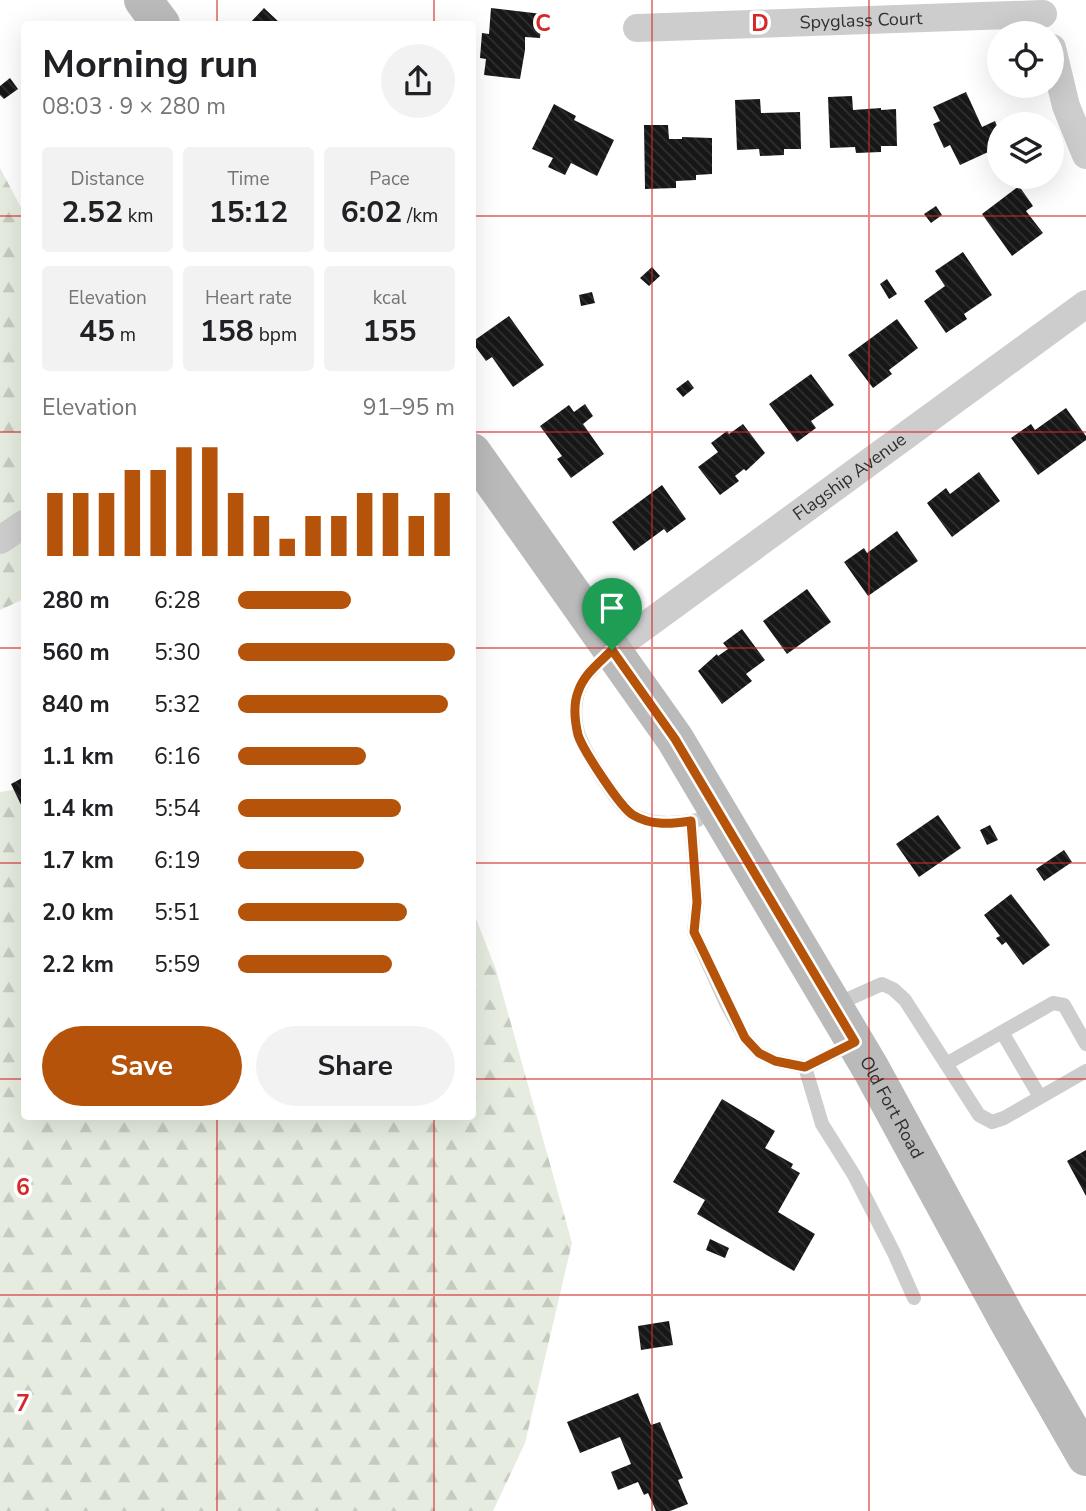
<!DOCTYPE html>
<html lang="en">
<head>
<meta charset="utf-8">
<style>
  :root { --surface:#fff; --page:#f2f2f2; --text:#202124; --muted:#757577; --accent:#b45309 }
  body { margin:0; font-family:"Nunito Sans",sans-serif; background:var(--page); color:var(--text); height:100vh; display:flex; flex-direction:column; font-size:26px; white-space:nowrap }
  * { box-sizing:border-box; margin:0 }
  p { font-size:23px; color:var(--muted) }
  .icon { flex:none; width:38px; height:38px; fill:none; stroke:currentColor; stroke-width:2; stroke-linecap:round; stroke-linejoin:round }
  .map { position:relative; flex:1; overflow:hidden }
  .sheet { position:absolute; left:21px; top:21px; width:455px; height:1099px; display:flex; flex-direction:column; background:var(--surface); border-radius:7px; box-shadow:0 7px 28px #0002 }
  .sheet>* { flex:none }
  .controls { position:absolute; left:987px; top:21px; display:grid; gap:14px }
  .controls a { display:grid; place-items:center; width:77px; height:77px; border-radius:50%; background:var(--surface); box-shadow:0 7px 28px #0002; font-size:35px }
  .pin { position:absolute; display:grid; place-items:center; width:60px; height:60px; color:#fff; margin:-72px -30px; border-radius:50% 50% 50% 0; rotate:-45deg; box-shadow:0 0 7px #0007 }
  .pin .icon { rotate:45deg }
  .round { display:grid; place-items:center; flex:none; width:74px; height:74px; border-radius:37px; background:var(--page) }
  .overview { display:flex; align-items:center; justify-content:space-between; height:119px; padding:0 21px }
  h1 { font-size:38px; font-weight:700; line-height:52px }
  .figures { display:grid; grid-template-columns:repeat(3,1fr); gap:10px; height:119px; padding:7px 21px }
  .figures div { display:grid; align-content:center; border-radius:7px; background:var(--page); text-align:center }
  .figures b { font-size:30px; font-weight:700 }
  .figures small { font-size:19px; font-weight:400 }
  .figures p { font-size:19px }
  .chart { height:196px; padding:14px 21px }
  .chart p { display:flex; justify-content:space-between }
  .chart svg { width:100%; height:126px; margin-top:7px; stroke:var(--accent); stroke-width:6 }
  .button { display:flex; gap:14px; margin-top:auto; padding:14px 21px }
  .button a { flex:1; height:80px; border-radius:42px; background:var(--accent); color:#fff; font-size:28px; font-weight:700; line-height:80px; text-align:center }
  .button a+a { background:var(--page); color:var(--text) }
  ul { padding:0 21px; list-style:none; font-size:23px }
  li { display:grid; grid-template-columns:112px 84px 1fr; align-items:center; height:52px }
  li i { height:18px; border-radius:9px; background:var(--accent) }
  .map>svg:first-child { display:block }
  .forest { fill:url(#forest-firs) }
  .building { fill:url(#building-back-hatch) }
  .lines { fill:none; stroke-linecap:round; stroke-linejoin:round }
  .lane { stroke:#cdcdcd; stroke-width:14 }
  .street { stroke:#cdcdcd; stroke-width:28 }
  .secondary { stroke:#bababa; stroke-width:38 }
  .route-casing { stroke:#fff; stroke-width:14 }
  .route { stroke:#b45309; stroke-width:9 }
  .grid { fill:none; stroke:#d62828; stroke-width:2; stroke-opacity:0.55 }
  .labels { text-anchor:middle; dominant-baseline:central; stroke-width:7; stroke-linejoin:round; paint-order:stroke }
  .street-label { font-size:18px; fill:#303030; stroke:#fff }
  .grid-label { font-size:23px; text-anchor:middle; font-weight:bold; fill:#d62828; stroke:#fff; stroke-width:7; stroke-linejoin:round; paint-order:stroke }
</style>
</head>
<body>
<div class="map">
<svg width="1086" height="1511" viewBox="0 0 1086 1511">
  <defs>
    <pattern id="forest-firs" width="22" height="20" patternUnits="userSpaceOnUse" patternTransform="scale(1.75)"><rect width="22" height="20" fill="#e6ecdf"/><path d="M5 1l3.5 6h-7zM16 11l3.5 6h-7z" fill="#c6cbc0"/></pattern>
    <pattern id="building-back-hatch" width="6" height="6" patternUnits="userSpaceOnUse" patternTransform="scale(1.75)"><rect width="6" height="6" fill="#171717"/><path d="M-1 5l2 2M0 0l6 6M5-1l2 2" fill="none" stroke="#303030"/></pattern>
  </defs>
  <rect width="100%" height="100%" fill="#fff"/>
  <!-- forest -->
  <path class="forest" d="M0 168 24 213V599L0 610Z
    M24 788V1116H472L473 911 496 970 572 1243 525 1443 493 1511H0V792Z"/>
  <!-- building -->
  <path class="building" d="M264 8 281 24H249Z
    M491 8 542 14 540 38 525 37V50L520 79 484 75 486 59 480 58 482 33 489 34Z
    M10 78 18 89 4 99 0 95V86Z
    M966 92 982 127 995 121 999 131V147L960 165 950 145 944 148 933 124 940 121 933 107Z
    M852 96 853 110 881 108V110L896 109 897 146H881V152L856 153 855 147 830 148 828 97Z
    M760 99 761 113 800 112 801 149H784V155L760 156 759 149 737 150 735 100Z
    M554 104 576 116 574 120 614 140 597 176 571 163 565 175 548 167 553 158 532 149Z
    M644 125H668L669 139H682V137L712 138V174L696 175V180L676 181V188L645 189Z
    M1019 186 1033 206 1026 211 1043 233 1012 256 982 214Z
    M936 206 942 215 931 223 924 214Z
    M963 252 992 295 964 314 967 319 946 333 924 301 945 286 935 271Z
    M652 267 660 276 649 286 640 278Z
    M887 279 897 294 889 299 880 284Z
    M592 292 595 303 581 306 579 295Z
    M509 316 544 365 513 387 492 357 486 361 472 342Z
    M897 319 918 348 889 370 892 374 873 388 848 355Z
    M811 374 834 405 811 421 816 428 797 442 769 404Z
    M688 380 694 388 683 397 676 389Z
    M585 404 593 416 583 424 604 454 571 478 557 459 562 456 540 426 569 405 574 412Z
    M1066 408 1086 436V440L1038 475 1011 438 1031 424 1035 430Z
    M743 424 765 453 746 471 744 469 735 476 739 481 720 495 698 467 718 452 711 443 727 431 729 434Z
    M979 472 1000 501 952 537 927 503 946 488 950 494Z
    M662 485 686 519 667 533 664 529 634 551 612 522Z
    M897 531 918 561 868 596 844 562 864 548 867 553Z
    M807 589 831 622 787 654 763 621Z
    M742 629 765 660 746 674 752 681 722 704 698 671 717 654 718 656 728 649 723 643Z
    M24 777V811L11 784Z
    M938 815 961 848 919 877 896 844Z
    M990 825 998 840 987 845 980 830Z
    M1064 850 1072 862 1044 881 1036 869Z
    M1011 894 1050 945 1023 965 1006 942 1002 945 996 938 1000 936 984 915Z
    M722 1099 775 1131 765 1148 793 1164 791 1168 800 1173 778 1212 815 1234 794 1271 697 1214 705 1200 673 1182Z
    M1086 1150V1196L1067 1161Z
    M710 1239 729 1248 725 1258 706 1250Z
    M669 1321 673 1345 641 1350 638 1326Z
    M638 1393 651 1425 660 1422 683 1478 678 1480 688 1504 670 1511H656L648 1493 644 1495 638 1482 618 1490 611 1472 631 1464 620 1437 580 1453 567 1422Z"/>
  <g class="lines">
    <!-- lane -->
    <path class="lane" d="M612 650C598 664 582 676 577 696 574 708 575 727 580 738 588 757 619 808 635 816 656 826 676 823 698 820
      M691 821 697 902 694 932 726 1003 745 1038 759 1053 775 1061 805 1067
      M835 1005 882 984 893 989 905 1000 979 1115 992 1122 1004 1118 1086 1071
      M1002 1032 1040 1097
      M854 1043 805 1067 822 1124 854 1175 894 1253 914 1298
      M946 1064 1053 1003 1064 1005 1086 1044"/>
    <!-- street -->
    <g class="street">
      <path id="s1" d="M637 28 1043 14"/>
      <path d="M1052 48 1066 106 1086 155"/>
      <path d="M0 540 24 524"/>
      <path id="s2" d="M612 650 1086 304"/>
    </g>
    <!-- secondary -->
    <g class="secondary">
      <path d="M143 0 161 24"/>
      <path id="s3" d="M472 452 675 739 871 1069 1008 1321 1086 1457"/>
    </g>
  </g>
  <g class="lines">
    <defs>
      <path id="route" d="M612 650 675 739 855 1042 805 1067 775 1061 759 1053 745 1038 694 932 697 902 691 821C672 824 651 826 633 815 620 807 583 750 578 735 575 722 573 705 578 692 584 674 599 663 612 650Z"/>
    </defs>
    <!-- route casing -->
    <use href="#route" class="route-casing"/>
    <!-- route -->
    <use href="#route" class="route"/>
  </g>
  <!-- grid -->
  <path class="grid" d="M217 0V24M434 0V24M652 0V1511M869 0V1511M0 216H24M472 216H1086M0 432H24M472 432H1086M0 648H24M472 648H1086M0 863H24M472 863H1086M0 1079H24M472 1079H1086M217 1116V1511M434 1116V1511M0 1295H1086"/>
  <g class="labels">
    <!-- street labels -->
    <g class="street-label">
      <text stroke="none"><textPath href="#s1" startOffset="224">Spyglass Court</textPath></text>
      <text stroke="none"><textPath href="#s2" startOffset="294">Flagship Avenue</textPath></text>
      <text stroke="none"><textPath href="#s3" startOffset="779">Old Fort Road</textPath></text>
    </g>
  </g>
  <g class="grid-label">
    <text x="543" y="31">C</text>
    <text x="760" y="31">D</text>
    <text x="23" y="1195">6</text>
    <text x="23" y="1411">7</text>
  </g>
</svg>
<div class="controls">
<a><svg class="icon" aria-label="locate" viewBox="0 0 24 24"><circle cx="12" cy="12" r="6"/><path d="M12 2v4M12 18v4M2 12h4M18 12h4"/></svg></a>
<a><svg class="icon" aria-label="layers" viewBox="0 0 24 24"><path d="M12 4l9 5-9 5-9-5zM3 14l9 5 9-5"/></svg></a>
</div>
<div class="pin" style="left:612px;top:650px;background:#1e9e55"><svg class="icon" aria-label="arrive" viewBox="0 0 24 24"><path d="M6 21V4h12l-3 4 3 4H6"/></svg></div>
<section class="sheet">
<div class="overview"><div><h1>Morning run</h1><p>08:03 · 9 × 280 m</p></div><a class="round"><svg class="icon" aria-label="share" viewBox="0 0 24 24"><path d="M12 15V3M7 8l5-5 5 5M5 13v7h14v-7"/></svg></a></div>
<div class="figures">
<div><p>Distance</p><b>2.52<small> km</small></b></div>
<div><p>Time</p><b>15:12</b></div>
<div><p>Pace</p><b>6:02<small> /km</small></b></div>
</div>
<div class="figures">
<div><p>Elevation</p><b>45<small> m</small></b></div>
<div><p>Heart rate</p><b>158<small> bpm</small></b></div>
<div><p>kcal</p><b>155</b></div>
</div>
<div class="chart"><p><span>Elevation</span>91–95 m</p>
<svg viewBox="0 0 160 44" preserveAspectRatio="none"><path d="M5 44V22M15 44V22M25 44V22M35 44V14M45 44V14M55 44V6M65 44V6M75 44V22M85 44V30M95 44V38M105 44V30M115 44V30M125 44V22M135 44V22M145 44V30M155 44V22"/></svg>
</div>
<ul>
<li><b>280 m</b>6:28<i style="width:52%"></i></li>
<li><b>560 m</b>5:30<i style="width:100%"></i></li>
<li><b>840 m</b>5:32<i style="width:97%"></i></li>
<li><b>1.1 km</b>6:16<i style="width:59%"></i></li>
<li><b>1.4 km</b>5:54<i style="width:75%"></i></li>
<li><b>1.7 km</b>6:19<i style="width:58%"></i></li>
<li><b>2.0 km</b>5:51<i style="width:78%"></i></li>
<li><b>2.2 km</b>5:59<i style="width:71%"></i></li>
</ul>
<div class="button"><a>Save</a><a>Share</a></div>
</section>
</div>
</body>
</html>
